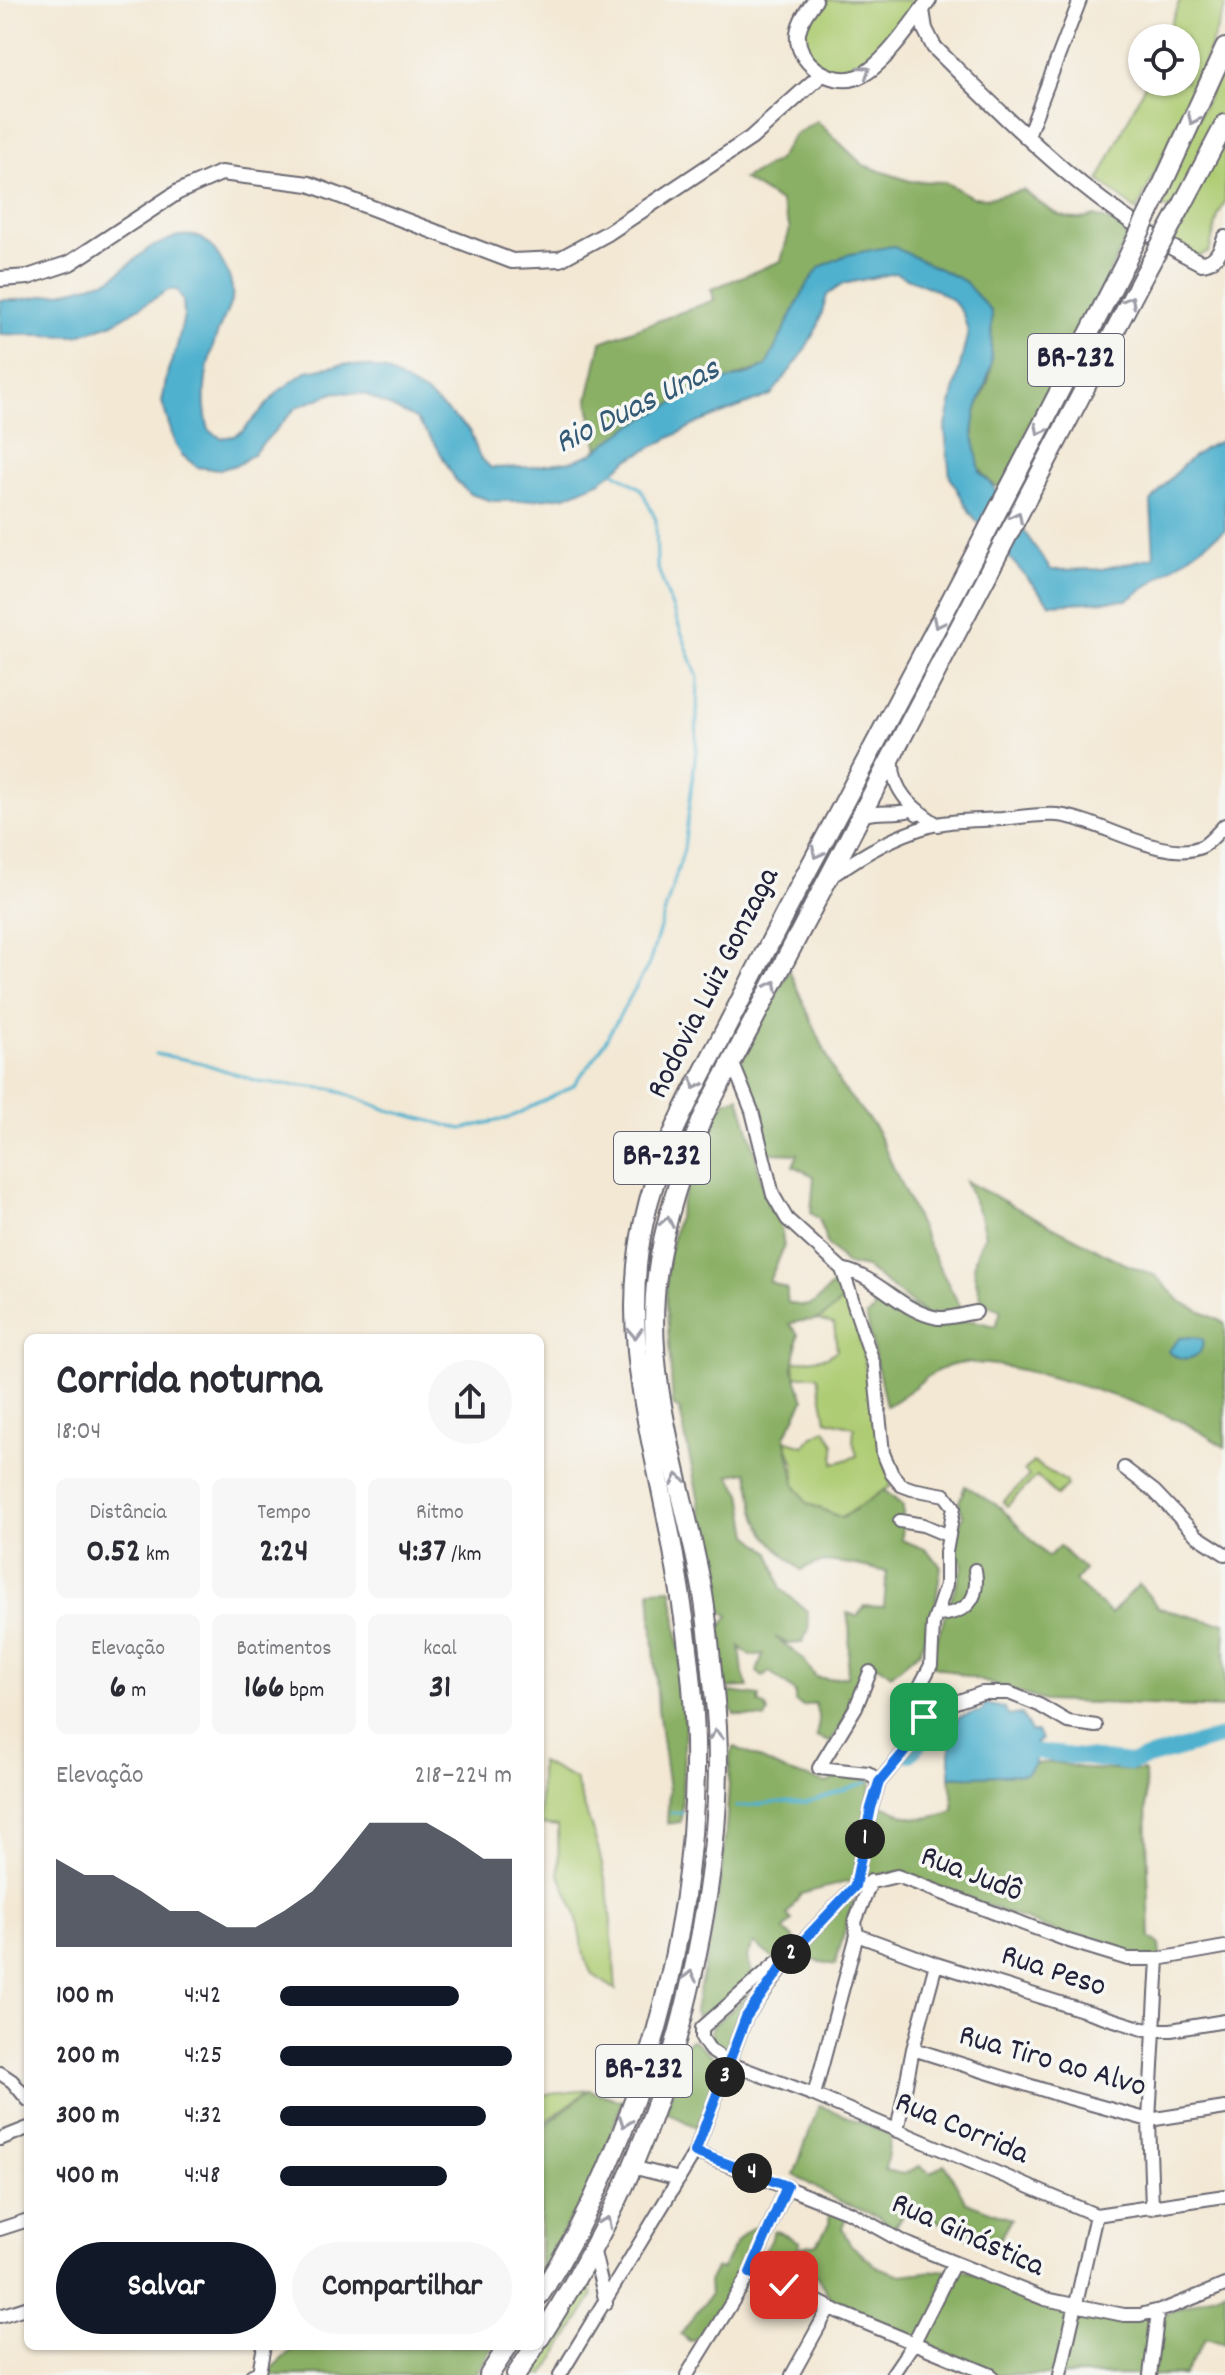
<!DOCTYPE html>
<html lang="pt">
<head>
<meta charset="utf-8">
<style>
  :root { --surface:#fff; --page:#f7f7f7; --text:#2b2b33; --muted:#7c7c81; --accent:#111827 }
  body { margin:0; font-family:Dekko,sans-serif; background:var(--page); color:var(--text); height:100vh; display:flex; flex-direction:column; font-size:30px; white-space:nowrap }
  * { box-sizing:border-box; margin:0 }
  p { font-size:26px; color:var(--muted) }
  .icon { flex:none; width:44px; height:44px; fill:none; stroke:currentColor; stroke-width:2; stroke-linecap:round; stroke-linejoin:round }
  .map { position:relative; flex:1; overflow:hidden }
  .details { position:absolute; left:24px; top:1334px; width:520px; height:1016px; display:flex; flex-direction:column; background:var(--surface); border-radius:12px; box-shadow:0 2px 6px #0004 }
  .details>* { flex:none }
  .fabs { position:absolute; left:1128px; top:24px; display:grid; gap:16px }
  .fabs a { display:grid; place-items:center; width:72px; height:72px; border-radius:50%; background:var(--surface); box-shadow:0 2px 6px #0004; font-size:40px }
  .pin { position:absolute; display:grid; place-items:center; width:68px; height:68px; color:#fff; margin:-34px; border-radius:16px; box-shadow:0 4px 12px #0006 }
  .km { position:absolute; width:40px; height:40px; margin:-20px; border-radius:50%; background:#222; color:#fff; font-size:22px; line-height:40px; text-align:center }
  .round { display:grid; place-items:center; flex:none; width:84px; height:84px; border-radius:42px; background:var(--page) }
  .overview { display:flex; align-items:center; justify-content:space-between; height:136px; padding:0 32px }
  h1 { font-size:44px; font-weight:800; line-height:60px }
  .metrics { display:grid; grid-template-columns:repeat(3,1fr); gap:12px; height:136px; padding:8px 32px }
  .metrics div { display:grid; align-content:center; border-radius:12px; background:var(--page); text-align:center }
  .metrics b { font-size:34px; font-weight:800 }
  .metrics small { font-size:22px; font-weight:400 }
  .metrics p { font-size:22px }
  .chart { height:224px; padding:16px 32px }
  .chart p { display:flex; justify-content:space-between }
  .chart svg { width:100%; height:144px; margin-top:8px; fill:var(--accent); opacity:.7 }
  .cta { display:flex; gap:16px; margin-top:auto; padding:16px 32px }
  .cta a { flex:1; height:92px; border-radius:48px; background:var(--accent); color:#fff; font-size:32px; font-weight:800; line-height:92px; text-align:center }
  .cta a+a { background:var(--page); color:var(--text) }
  ul { padding:0 32px; list-style:none; font-size:26px }
  li { display:grid; grid-template-columns:128px 96px 1fr; align-items:center; height:60px }
  li i { height:20px; border-radius:10px; background:var(--accent) }
  .map>svg:first-child { display:block }
  .green { fill:#aecc73; stroke:#687757; stroke-width:2 }
  .forest { fill:#8ab065; stroke:#566950; stroke-width:2; fill-rule:evenodd }
  .water { fill:#50b1ce; stroke:#396a84; stroke-width:2 }
  .lines { fill:none; stroke-linecap:round; stroke-linejoin:round }
  .stream { stroke:#50b1ce; stroke-width:3 }
  .river { stroke:#50b1ce; stroke-width:16 }
  .minor-casing { stroke:#6b6771; stroke-width:16 }
  .major-casing { stroke:#6b6771; stroke-width:18 }
  .highway-casing { stroke:#6b6771; stroke-width:22 }
  .minor { stroke:#fff; stroke-width:12 }
  .major { stroke:#fff; stroke-width:14 }
  .highway { stroke:#fff; stroke-width:18 }
  .highway-bridge-casing { stroke:#6b6771; stroke-width:22; stroke-linecap:butt }
  .highway-bridge { stroke:#fff; stroke-width:18 }
  .oneway { stroke:#9c9ca7 }
  .route-casing { stroke:#fff; stroke-width:16 }
  .route { stroke:#1a73e8; stroke-width:10 }
  .labels { text-anchor:middle; dominant-baseline:central; stroke-width:7; stroke-linejoin:round; paint-order:stroke }
  .shield { fill:#f6f6f2; stroke:#626272; stroke-width:2 }
  .shield-label { font-size:30px; font-weight:bold; fill:#22223b }
  .street-label { font-size:32px; fill:#22223b; stroke:#f6f6f2 }
  .water-label { font-size:34px; font-style:italic; fill:#345b76; stroke:#f6f6f2 }
</style>
</head>
<body>
<div class="map">
<svg width="1225" height="2375" viewBox="0 0 1225 2375">
  <rect width="100%" height="100%" fill="#f6f6f2"/>
  <filter id="ink" filterUnits="userSpaceOnUse"><feTurbulence type="fractalNoise" baseFrequency=".0125" numOctaves="2"/><feDisplacementMap in="SourceGraphic" scale="16" xChannelSelector="R" yChannelSelector="G"/><feConvolveMatrix kernelMatrix="1 2 1 2 8 2 1 2 1" color-interpolation-filters="sRGB"/></filter>
  <filter id="wash" filterUnits="userSpaceOnUse"><feTurbulence type="fractalNoise" baseFrequency=".006" numOctaves="4" result="noise"/><feDisplacementMap in="SourceGraphic" scale="32" xChannelSelector="R" yChannelSelector="G"/><feGaussianBlur stdDeviation="1.8" result="paint"/><feColorMatrix in="noise" values="0 0 0 0 0 0 0 0 0 0 0 0 0 0 0 0 0 1.4 0 .05"/><feComposite in="paint" operator="in"/></filter>
  <g filter="url(#wash)">
    <rect width="100%" height="100%" fill="#f3e8d4"/>
    <!-- green -->
    <path class="green" d="M820 0H920C904 21 881 59 859 71 835 85 799 60 802 33 804 23 815 9 820 0Z
      M1180 0H1225V8L1198 79 1137 211 1099 180 1146 82H1186V38H1165Z
      M1225 62V115L1176 211 1156 205Z
      M1225 138V201L1218 216 1209 252 1197 257 1170 239Z
      M847 1295 862 1349 891 1486 842 1518 807 1503 795 1484 794 1463 785 1440 804 1446 813 1436 826 1429 834 1444V1464L857 1456 853 1441 854 1427 826 1420 818 1376H795L794 1362 827 1357 837 1350 834 1324 817 1320 831 1311Z
      M1033 1462 1065 1481 1067 1486 1057 1496 1037 1476 1007 1506 1003 1502 1029 1476 1024 1471Z
      M540 1762 575 1779 598 1847 609 1897 616 1990 592 1974 585 1960 575 1910 559 1873 558 1826 540 1824Z
      M589 2090 540 2126V2095Z
      M590 2283 593 2297 544 2375H532Z"/>
    <!-- forest -->
    <path class="forest" d="M817 121 863 165 910 181 945 182 972 197 988 198 1023 190C1045 207 1066 227 1095 216L1131 229 1002 489C973 477 970 440 976 413 979 398 992 380 991 365 988 344 971 303 964 281L892 246 806 286 767 366C706 386 650 412 598 450L588 399 601 342 714 300 711 289 781 261 790 228 780 202 743 179 777 161 793 136Z
      M789 970 840 1085 875 1127 933 1255 961 1308 929 1316 866 1268 846 1264 827 1244 819 1219 811 1213 814 1176 793 1166 798 1154 769 1153 757 1108 739 1066Z
      M739 1097 754 1147 761 1180 768 1202 780 1220 784 1247 769 1281 787 1289V1302C811 1311 815 1303 831 1286L841 1285 847 1295C838 1304 828 1317 815 1320 806 1321 799 1320 789 1324L798 1334 793 1369 804 1400 785 1436 795 1484 807 1503 842 1518 884 1490 903 1506 902 1540 925 1549 941 1566 935 1607 920 1651 891 1675 879 1665 868 1668 856 1701 830 1742 816 1737 819 1721 815 1703 803 1706 795 1702V1692L769 1671 763 1677 757 1672 763 1654 750 1656 740 1647 743 1673 748 1687 725 1688 720 1628 729 1616 722 1611 680 1411 673 1405 666 1298 668 1257 682 1201 712 1120 726 1101ZM747 1472C752 1485 752 1497 755 1510 762 1537 780 1551 801 1570 827 1554 859 1566 887 1572L884 1607 865 1606 857 1616 847 1613 850 1633 847 1676 829 1679 816 1677 802 1658 775 1637 788 1644 802 1643 809 1629 807 1611 781 1589 770 1552 749 1535 742 1494 729 1475Z
      M965 1181 1121 1262 1156 1276 1181 1302 1225 1323V1447C1211 1439 1197 1429 1183 1422 1139 1403 1003 1356 958 1364 927 1369 913 1393 886 1406L866 1316 874 1311 868 1282 931 1318 939 1328C955 1314 977 1322 996 1326L1001 1310 983 1303C973 1273 969 1263 985 1235L979 1213Z
      M965 1486 1000 1507 1048 1557 1059 1546 1084 1570 1075 1581 1111 1614 1139 1584 1159 1608 1213 1622H1225V1708L1045 1701 928 1664 963 1565 953 1546 963 1516 959 1502Z
      M672 1589 680 1655 685 1726 681 1822 667 1824 669 1790 658 1709 650 1590Z
      M730 1692 760 1696 759 1703 766 1707 768 1713 765 1719 734 1714 727 1701Z
      M735 1747 785 1771 827 1783 841 1776 872 1780 854 1880 801 1894 787 1915 792 1920 784 1930 795 1940 775 1960 754 1943 747 1957 753 1976 716 2007 697 2017 695 2011 698 1995C718 1911 728 1839 730 1754Z
      M1053 1762 1086 1769 1145 1771 1150 1937 1159 1944 1160 1958H1126L898 1872 860 1879 877 1806C892 1806 889 1809 901 1814 918 1822 938 1817 954 1811L950 1777 1025 1774 1035 1764Z
      M857 1888 835 1965 794 1956Z
      M780 1966 725 2056 712 2046 711 2028Z
      M690 2040 695 2041 721 2064 724 2072 696 2127 666 2112 686 2044Z
      M589 2090 622 2101 598 2173 540 2272V2130Z
      M819 2105 891 2135 885 2170 903 2174 920 2166 931 2173 945 2164 966 2202 1011 2219 995 2247C975 2242 959 2235 943 2224 934 2218 917 2217 906 2212L893 2228 879 2217 837 2200 794 2175Z
      M830 2208 846 2217 842 2228 850 2244 878 2267 901 2275 959 2268 1068 2309 1120 2321 1162 2315 1225 2290V2344L1206 2338 1184 2375H993L839 2312 808 2262 809 2254 800 2247 817 2244 829 2224Z
      M753 2227 765 2229 710 2332 703 2331 699 2337 690 2341 681 2334 710 2295 709 2282 716 2268 722 2269C730 2252 737 2237 753 2227Z
      M774 2230 800 2242 787 2277 759 2266Z
      M296 2346H494L475 2375H264Z"/>
    <!-- water -->
    <path class="water" d="M178 236C183 236 191 235 196 236 215 242 235 279 232 298 229 310 222 321 218 332 206 363 200 399 209 430L221 438 234 436 243 431 279 391 307 371 345 364 371 367 386 371 428 395 470 431 479 456 491 468 530 467 572 461 591 454 629 427 710 384 750 374 766 366 806 286 820 267 846 255 892 246 964 281 992 312 991 367 976 412 973 434 980 472 992 485 1051 570 1102 569 1154 557 1151 502C1171 477 1194 448 1225 440V530L1128 600 1050 604 971 514 950 477 945 430 968 332 963 314 953 301 936 290 895 273 843 284 827 295 818 326 801 356 771 395 698 423 629 459 601 481 566 496 519 501H492L470 494 456 481 436 445 416 419 364 394 336 392 297 407 253 454 239 464 219 470 197 467 182 455 175 444 162 402 168 370 176 350 184 316 183 300 177 290H169L113 323 76 336 0 334V300H17L61 293 111 279 149 248Z
      M1192 1337 1203 1339C1204 1360 1181 1364 1168 1351L1180 1338Z
      M985 1704 1005 1708 1008 1716 1022 1714 1031 1732H1037L1041 1739 1035 1743V1764L1025 1774 950 1777V1728L959 1717 982 1711Z"/>
    <g class="lines">
      <!-- stream -->
      <path class="stream" d="M156 1054 199 1062 260 1082 333 1089 388 1110 462 1129 509 1118 573 1086 599 1052 649 964 684 849 696 751 698 678 657 566 656 520 641 489 610 469
        M736 1807 788 1801 805 1803 868 1782
        M671 1813 682 1812"/>
      <!-- river -->
      <path class="river" d="M1015 1749 1130 1763 1225 1736
        M910 1754 940 1720 967 1736"/>
    </g>
  </g>
  <g filter="url(#ink)">
    <g class="lines">
      <defs>
        <path id="minor" d="M1027 138 1080 0
          M893 760C891 792 913 808 938 825
          M861 816C880 809 896 816 914 809L917 814
          M832 876C861 855 894 836 929 826 952 820 978 820 1002 819 1020 817 1039 814 1057 815 1098 818 1165 865 1203 846 1211 841 1218 832 1225 825
          M733 1064 752 1111 773 1195 787 1219 842 1269 874 1365 883 1453 892 1474 901 1485 912 1489 945 1495 954 1507 946 1552V1585L933 1624 931 1665 919 1688 926 1726 879 1782 871 1808 855 1886
          M842 1269C879 1277 901 1312 938 1318 949 1319 964 1314 976 1312
          M1124 1468 1154 1491 1197 1536 1225 1554
          M900 1521 923 1525 949 1536
          M937 1615C967 1613 980 1600 975 1570
          M870 1672 856 1707 819 1768 868 1773 879 1782
          M926 1726 950 1704 982 1693H1009L1039 1705 1068 1722 1096 1726
          M857 1935 936 1964 1143 2029 1171 2030 1225 2021
          M702 2028 776 1963 790 1955 855 1886 897 1876 1069 1941 1128 1959H1158L1225 1947
          M702 2028V2038L710 2050 731 2064 814 2095 1096 2215 1225 2196
          M913 2049 1066 2097 1149 2120 1225 2108
          M0 2073 12 2081 28 2100
          M814 2095 857 1935 855 1922 871 1881
          M897 2131 913 2049 936 1964
          M0 2139 28 2128
          M695 2152 851 2213 903 2242 1045 2299 1124 2315H1140L1168 2308 1225 2285
          M632 2167 679 2179
          M1152 2208 1149 2120 1158 1959
          M0 2229 28 2220
          M593 2248 606 2303
          M750 2273 784 2285 839 2312 991 2375
          M0 2316 28 2307
          M252 2375 259 2372 264 2346
          M560 2375 695 2152 746 2017 787 1961
          M687 2375 750 2273 787 2186
          M792 2375 829 2308
          M892 2375 913 2344 954 2263
          M1060 2375 1096 2215
          M1150 2375 1158 2312"/>
        <path id="major" d="M815 0C808 10 800 20 798 33 795 62 831 87 858 77 883 67 913 22 929 0
          M922 10 925 29 934 47C1015 127 1098 212 1201 263 1215 263 1221 251 1225 238
          M0 279 28 277 70 263 178 192 221 173 309 184 512 261 560 259 608 233 751 138 822 74"/>
        <path id="highway" d="M1158 194 1225 48
          M1184 202 1225 124
          M540 2295C641 2135 698 1932 695 1742 694 1683 686 1625 676 1568 657 1448 617 1345 644 1221 658 1155 689 1099 720 1040 752 978 783 916 816 855 921 658 1025 460 1126 261
          M540 2338C574 2284 606 2229 631 2170 689 2035 731 1837 714 1691 710 1655 708 1618 701 1583 682 1483 643 1379 657 1276 664 1220 682 1169 703 1117L1145 273
          M489 2375 508 2346
          M516 2375 535 2346"/>
      </defs>
      <!-- minor casing -->
      <use href="#minor" class="minor-casing"/>
      <!-- major casing -->
      <use href="#major" class="major-casing"/>
      <!-- highway casing -->
      <use href="#highway" class="highway-casing"/>
      <!-- minor -->
      <use href="#minor" class="minor"/>
      <!-- major -->
      <use href="#major" class="major"/>
      <!-- highway -->
      <use href="#highway" class="highway"/>
      <defs>
        <path id="highway-bridge" d="M1126 261 1158 194
          M1145 273 1184 202"/>
      </defs>
      <!-- highway-bridge casing -->
      <use href="#highway-bridge" class="highway-bridge-casing"/>
      <!-- highway-bridge -->
      <use href="#highway-bridge" class="highway-bridge"/>
    </g>
    <!-- one-way arrows -->
    <defs><path id="oneway-chevron" d="M-2-3.5L2.5 0L-2 3.5" fill="none" stroke-width="1.6" stroke-linecap="round" stroke-linejoin="round" transform="scale(2)"/></defs>
    <g class="oneway">
      <use href="#oneway-chevron" transform="translate(865 71) rotate(-33)"/>
      <use href="#oneway-chevron" transform="translate(1193 119) rotate(115)"/>
      <use href="#oneway-chevron" transform="translate(1130 301) rotate(-62)"/>
      <use href="#oneway-chevron" transform="translate(1040 430) rotate(117)"/>
      <use href="#oneway-chevron" transform="translate(1017 517) rotate(-63)"/>
      <use href="#oneway-chevron" transform="translate(938 623) rotate(117)"/>
      <use href="#oneway-chevron" transform="translate(817 853) rotate(118)"/>
      <use href="#oneway-chevron" transform="translate(773 986) rotate(-63)"/>
      <use href="#oneway-chevron" transform="translate(696 1084) rotate(117)"/>
      <use href="#oneway-chevron" transform="translate(667 1222) rotate(-78)"/>
      <use href="#oneway-chevron" transform="translate(635 1333) rotate(88)"/>
      <use href="#oneway-chevron" transform="translate(678 1479) rotate(-102)"/>
      <use href="#oneway-chevron" transform="translate(716 1735) rotate(-92)"/>
      <use href="#oneway-chevron" transform="translate(690 1976) rotate(-78)"/>
      <use href="#oneway-chevron" transform="translate(625 2122) rotate(110)"/>
      <use href="#oneway-chevron" transform="translate(606 2222) rotate(-64)"/>
    </g>
  </g>
  <g class="lines" filter="url(#ink)">
    <defs>
      <path id="route" d="M784 2285 750 2273 787 2186 695 2152 746 2017 790 1955 855 1886 871 1808 879 1782 926 1726 924 1717"/>
    </defs>
    <!-- route casing -->
    <use href="#route" class="route-casing"/>
    <!-- route -->
    <use href="#route" class="route"/>
  </g>
  <g class="labels">
    <!-- shield labels -->
    <g class="shield">
      <rect x="1028" y="334" width="96" height="52" rx="6"/>
      <rect x="614" y="1132" width="96" height="52" rx="6"/>
      <rect x="596" y="2045" width="96" height="52" rx="6"/>
    </g>
    <g class="shield-label">
      <text x="1076" y="360">BR-232</text>
      <text x="662" y="1158">BR-232</text>
      <text x="644" y="2071">BR-232</text>
    </g>
    <!-- street labels -->
    <g class="street-label">
      <text transform="translate(715 984) rotate(-63)">Rodovia Luiz Gonzaga</text>
      <text transform="translate(971 1876) rotate(21)">Rua Judô</text>
      <text transform="translate(1053 1973) rotate(18)">Rua Peso</text>
      <text transform="translate(1052 2063) rotate(16)">Rua Tiro ao Alvo</text>
      <text transform="translate(961 2130) rotate(23)">Rua Corrida</text>
      <text transform="translate(967 2237) rotate(24)">Rua Ginástica</text>
    </g>
    <!-- water labels -->
    <g class="water-label">
      <text transform="translate(638 408) rotate(-26)">Rio Duas Unas</text>
    </g>
  </g>
</svg>
<div class="fabs">
<a><svg class="icon" aria-label="locate" viewBox="0 0 24 24"><circle cx="12" cy="12" r="6"/><path d="M12 2v4M12 18v4M2 12h4M18 12h4"/></svg></a>
</div>
<div class="pin" style="left:924px;top:1717px;background:#1e9e55"><svg class="icon" aria-label="arrive" viewBox="0 0 24 24"><path d="M6 21V4h12l-3 4 3 4H6"/></svg></div>
<div class="pin" style="left:784px;top:2285px;background:#d93025"><svg class="icon" aria-label="check" viewBox="0 0 24 24"><path d="M5 12l5 5 9-10"/></svg></div>
<b class="km" style="left:865px;top:1839px">1</b>
<b class="km" style="left:791px;top:1954px">2</b>
<b class="km" style="left:725px;top:2077px">3</b>
<b class="km" style="left:752px;top:2173px">4</b>
<section class="details">
<div class="overview"><div><h1>Corrida noturna</h1><p>18:04</p></div><a class="round"><svg class="icon" aria-label="share" viewBox="0 0 24 24"><path d="M12 15V3M7 8l5-5 5 5M5 13v7h14v-7"/></svg></a></div>
<div class="metrics">
<div><p>Distância</p><b>0.52<small> km</small></b></div>
<div><p>Tempo</p><b>2:24</b></div>
<div><p>Ritmo</p><b>4:37<small> /km</small></b></div>
</div>
<div class="metrics">
<div><p>Elevação</p><b>6<small> m</small></b></div>
<div><p>Batimentos</p><b>166<small> bpm</small></b></div>
<div><p>kcal</p><b>31</b></div>
</div>
<div class="chart"><p><span>Elevação</span>218–224 m</p>
<svg viewBox="0 0 160 44" preserveAspectRatio="none"><path d="M0 44V17L10 22L20 22L30 27L40 33L50 33L60 38L70 38L80 33L90 27L100 17L110 6L120 6L130 6L140 11L150 17L160 17V44z"/></svg>
</div>
<ul>
<li><b>100 m</b>4:42<i style="width:77%"></i></li>
<li><b>200 m</b>4:25<i style="width:100%"></i></li>
<li><b>300 m</b>4:32<i style="width:89%"></i></li>
<li><b>400 m</b>4:48<i style="width:72%"></i></li>
</ul>
<div class="cta"><a>Salvar</a><a>Compartilhar</a></div>
</section>
</div>
</body>
</html>
